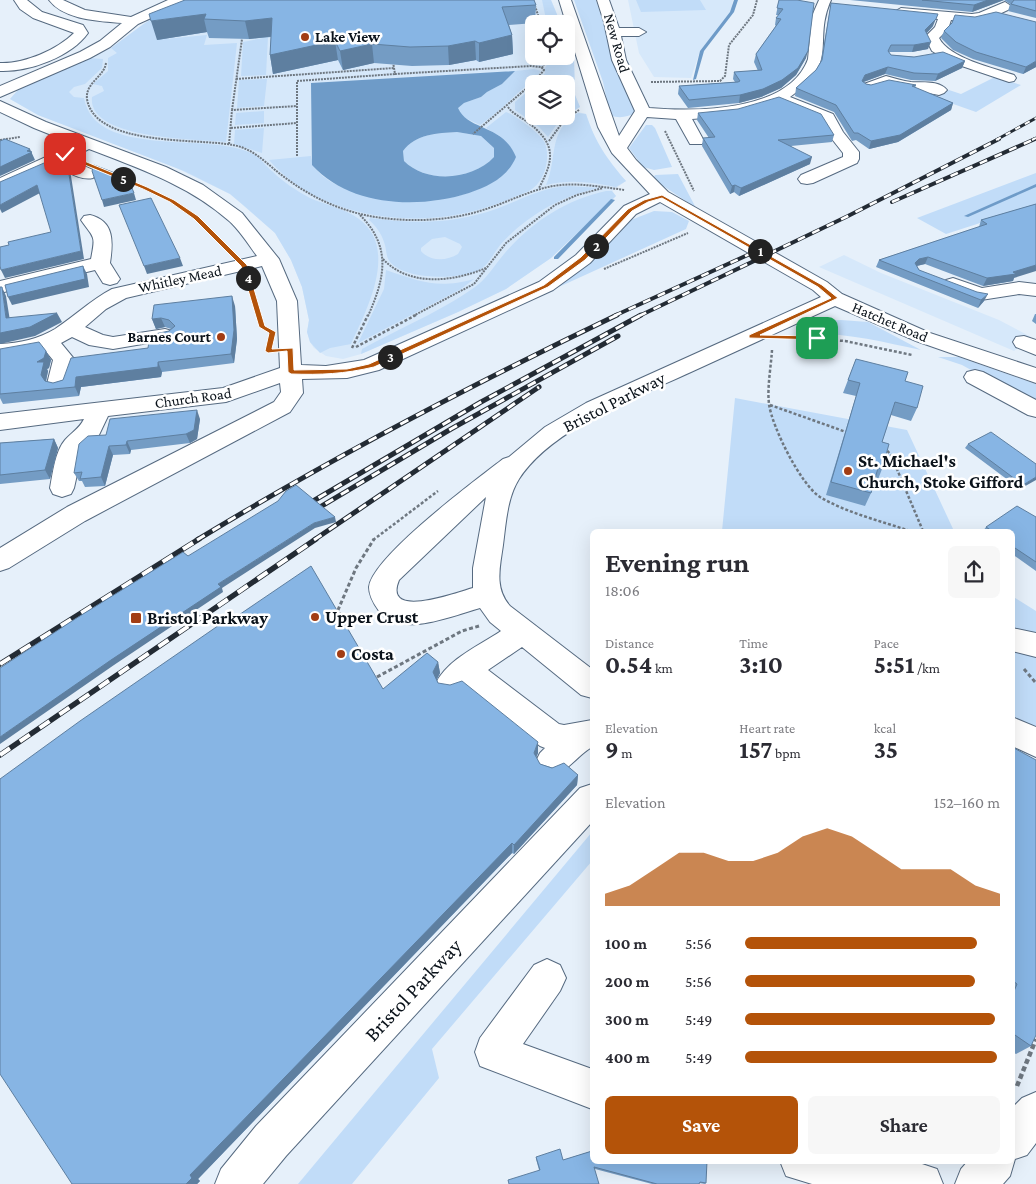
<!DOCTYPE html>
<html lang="en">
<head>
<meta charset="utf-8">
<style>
  :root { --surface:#fff; --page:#f7f7f7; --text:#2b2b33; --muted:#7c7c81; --accent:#b45309 }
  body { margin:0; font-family:"Crimson Pro",serif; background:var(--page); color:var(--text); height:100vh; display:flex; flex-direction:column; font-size:19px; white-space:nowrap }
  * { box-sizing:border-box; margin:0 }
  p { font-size:16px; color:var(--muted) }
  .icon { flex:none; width:28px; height:28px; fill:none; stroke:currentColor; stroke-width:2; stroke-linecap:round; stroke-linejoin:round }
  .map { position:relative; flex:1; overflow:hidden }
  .drawer { position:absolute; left:590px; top:529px; width:425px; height:635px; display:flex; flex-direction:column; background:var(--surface); border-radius:8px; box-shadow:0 5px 20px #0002 }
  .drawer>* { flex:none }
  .controls { position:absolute; left:525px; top:15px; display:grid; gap:10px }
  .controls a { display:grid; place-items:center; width:50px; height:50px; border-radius:8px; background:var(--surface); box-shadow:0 5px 20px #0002; font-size:25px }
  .pin { position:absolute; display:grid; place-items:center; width:42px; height:42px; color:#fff; margin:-21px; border-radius:10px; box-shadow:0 2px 8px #0006 }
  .km { position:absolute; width:25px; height:25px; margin:-12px; border-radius:50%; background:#222; color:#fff; font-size:14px; line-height:25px; text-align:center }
  .round { display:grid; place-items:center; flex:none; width:52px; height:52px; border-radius:8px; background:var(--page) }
  .summary { display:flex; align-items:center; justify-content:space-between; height:85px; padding:0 15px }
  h1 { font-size:28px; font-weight:700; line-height:38px }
  .stats { display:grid; grid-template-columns:repeat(3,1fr); gap:8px; height:85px; padding:5px 15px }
  .stats div { display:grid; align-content:center }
  .stats b { font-size:25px; font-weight:700 }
  .stats small { font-size:14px; font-weight:400 }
  .stats p { font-size:14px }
  .chart { height:140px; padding:10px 15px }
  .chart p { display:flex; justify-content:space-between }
  .chart svg { width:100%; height:90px; margin-top:5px; fill:var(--accent); opacity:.7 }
  .primary-button { display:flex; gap:10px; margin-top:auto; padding:10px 15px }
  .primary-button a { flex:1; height:58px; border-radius:8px; background:var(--accent); color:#fff; font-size:20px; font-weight:700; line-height:58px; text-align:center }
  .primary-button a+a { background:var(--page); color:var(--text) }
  ul { padding:0 15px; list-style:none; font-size:16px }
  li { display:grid; grid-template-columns:80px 60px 1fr; align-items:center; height:38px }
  li i { height:12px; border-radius:6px; background:var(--accent) }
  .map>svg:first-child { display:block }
  .built { fill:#d6e8fa; fill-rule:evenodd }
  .green { fill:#c1dcf8; fill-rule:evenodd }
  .water { fill:#6e9bc8; fill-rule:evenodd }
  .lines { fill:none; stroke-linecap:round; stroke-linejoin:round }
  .stream { fill:#6e9bc8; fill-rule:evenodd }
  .minor-casing { stroke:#566a80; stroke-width:2 }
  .path-far3 { stroke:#6e7780; stroke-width:2; stroke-dasharray:2 1; stroke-linecap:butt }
  .path-far2 { stroke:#6e7780; stroke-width:2.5; stroke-dasharray:3 2; stroke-linecap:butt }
  .path-far1 { stroke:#6e7780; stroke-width:3; stroke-dasharray:4 2.5; stroke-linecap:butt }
  .path { stroke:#6e7780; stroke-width:4.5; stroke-dasharray:5 3; stroke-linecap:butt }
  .minor { fill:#fff; fill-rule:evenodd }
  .rail-far3-casing { stroke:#232b34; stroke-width:3 }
  .rail-far2-casing { stroke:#232b34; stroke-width:4 }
  .rail-far1-casing { stroke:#232b34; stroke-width:5 }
  .rail-casing { stroke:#232b34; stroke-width:5.5 }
  .rail-far3 { stroke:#fff; stroke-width:2; stroke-dasharray:5.5; stroke-linecap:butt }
  .rail-far2 { stroke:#fff; stroke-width:2.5; stroke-dasharray:8; stroke-linecap:butt }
  .rail-far1 { stroke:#fff; stroke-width:3; stroke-dasharray:9; stroke-linecap:butt }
  .rail { stroke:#fff; stroke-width:4; stroke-dasharray:12; stroke-linecap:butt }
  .wall { fill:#749cc4 }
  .shaded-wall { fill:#5e7fa0 }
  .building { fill:#87b5e4; stroke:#5e7fa0 }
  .route { fill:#b45309; stroke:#fff }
  .poi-dot { fill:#a23d14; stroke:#fff; stroke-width:2 }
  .labels { text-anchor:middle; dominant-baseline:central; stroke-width:5; stroke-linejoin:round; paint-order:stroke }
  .far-poi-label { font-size:15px; font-weight:bold; fill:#0a121a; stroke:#fff; text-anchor:start }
  .far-street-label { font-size:15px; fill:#0a121a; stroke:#fff }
  .street-label { font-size:18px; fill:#0a121a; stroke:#fff }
  .poi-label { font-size:18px; font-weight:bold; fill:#0a121a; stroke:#fff; text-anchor:start }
  .near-street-label { font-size:21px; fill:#0a121a; stroke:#fff }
</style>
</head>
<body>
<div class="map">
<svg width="1036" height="1184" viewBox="0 0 1036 1184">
  <rect width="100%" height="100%" fill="#e6f0fa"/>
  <!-- built -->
  <path class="built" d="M194 0H551L561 24H534V56H566V38L574 59 575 95 580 107 574 111 586 114 597 144 610 164 626 181 612 191 616 196 551 258 506 289 458 312 361 354 343 359 326 356 314 348 310 342 307 332 309 320 302 287 291 260 275 233 230 194 172 166 38 115 10 99 18 90 111 48 143 24ZM534 84H566V116H534Z
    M628 0H733L731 12 700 51 691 78 654 77 639 53Z
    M844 255 881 273 999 320 1031 337 1014 351 819 267Z"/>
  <!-- green -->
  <path class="green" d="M542 0H551L561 24H547Z
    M574 0H596L618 67 635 113C627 117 619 119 610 115L603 82Z
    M636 0H700L706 10 641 12Z
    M152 18 165 39 207 35 204 45 237 43 226 142C199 139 87 140 92 97L104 91 102 86 93 84 108 71V58L117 53 111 48Z
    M268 37 266 75 241 76 243 42Z
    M566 38 574 59 575 95 580 107 566 115V84H536L545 73V68L552 56H566Z
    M89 58 103 59 102 68 85 84 74 87 69 92 74 97 84 98C95 160 210 131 253 154 261 158 266 167 273 172 283 182 297 191 310 198 325 205 346 209 359 219 399 249 367 309 351 344L330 348 320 353 310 342 307 332 309 320 302 287 291 260 275 233 242 204 230 194 184 171 38 115 10 99 18 90Z
    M534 69 541 71C535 80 528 84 520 91 507 103 495 115 480 125L461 116 457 108 464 103 481 97 487 92 502 84 515 71Z
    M995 77 1021 85 976 112 939 99 940 94 949 90 961 94Z
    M267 79 264 106 237 108 239 80Z
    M534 86V116H564L557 124 548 137 539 127 515 110V102Z
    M264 111V123L235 125 236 113Z
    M506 112C515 115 542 135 545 143 551 160 544 183 529 191 507 200 484 210 460 214 396 227 313 212 269 160L311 156C313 172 327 180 341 187 393 209 452 207 500 178L501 137 486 128Z
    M578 113 586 114C595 142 607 159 626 181L616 187C593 182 569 179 546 185 558 158 547 131 578 113Z
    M646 125H652L655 128 672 167 654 170 643 167 629 148Z
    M264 128 262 153 234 144 235 130Z
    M457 132 481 136 494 148V157C473 180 427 184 404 161L403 151C416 134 437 133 457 132Z
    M1036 173V205L946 234 917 218Z
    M678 174 696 208 653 179 655 175Z
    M569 186 599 188C563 195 526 216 501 244 494 252 489 265 479 270 459 280 407 280 391 263 385 257 387 249 384 242 381 233 376 226 369 220L370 218C414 224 454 224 496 209 521 200 542 187 569 186ZM445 237 460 244 462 247 458 254C447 261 430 262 421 251V248L432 239Z
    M606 191H612L616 196 551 258 506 289 458 312 361 354 362 349C397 330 443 310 475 287 486 279 492 269 500 259 527 225 564 200 606 191Z
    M654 211 672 212 689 221 686 229 550 291 578 271 616 237 631 220Z
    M386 270C421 282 438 289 474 279L461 289 358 343 384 289Z
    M841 320 868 322 921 350C879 341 840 331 796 334L825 321Z
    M938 357H959L1036 384V406L962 365Z
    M735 398 907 430 954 531H722Z
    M1012 596 1036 611V641L1013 635Z
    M1012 649 1036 654V736L1013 722Z
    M592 832V861L432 1049 439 1078 352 1184H298Z"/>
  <!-- water -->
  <path class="water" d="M515 71 502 84 487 92 481 97 464 103 458 108C468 131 503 124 516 157 507 178 489 186 469 193 419 209 350 207 312 165L311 83ZM457 132 481 136 494 148V157C473 180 427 184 404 161L403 151C416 134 437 133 457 132Z"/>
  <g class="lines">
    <!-- stream -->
    <path class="stream" d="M734 0H738L734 12 704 51 696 79 693 80 700 51 730 12Z
      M1036 184V187L968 217 964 216Z
      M611 199 615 200 558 259H554V257Z"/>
    <defs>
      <path id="minor" d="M14 0H27L42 12 83 25 88 33C71 57 29 72 0 71V63C24 64 57 50 74 33L33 18 20 9Z
        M49 0H63L85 10 131 17 168 0H185L184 3 138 24 110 47 90 58 0 97V86L80 52 100 41 122 23C99 21 64 20 49 0Z
        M559 0H571L619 136 635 111 612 60 604 22 597 0H609L619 28H639L646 32 639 36H621L626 60 649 108C696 112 789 112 808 59L812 16 819 0H831C812 42 841 62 790 97L833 114 843 132 859 152V159L857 163 813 183 807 184 801 183 798 179 801 175 843 157V153L828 134 821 120 784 104 781 101C753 113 723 117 692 119L704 141 702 144H690L676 119 647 117 627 148 636 160 668 192 827 282 842 294 930 333 1036 368V383L916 341 835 306C787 328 739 350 691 372 637 397 552 428 519 479 507 498 506 523 503 545 500 567 494 588 510 606L592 669V698L581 695 522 647 488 670 559 724 564 725 592 720V747C577 756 568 771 551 777L540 773 535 763 540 753 545 748 540 746 467 687C458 695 452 696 440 692L436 683C448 659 480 645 501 631L490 622 480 608C454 615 400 639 379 611 374 604 369 596 369 587 372 557 477 479 503 459L509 457 545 427 586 403 821 297 813 290 660 202 636 214 590 263 553 290 379 370 347 378 302 379 303 393 290 412 85 521 9 568 0 571V548L67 507 274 402 281 392 280 383 226 402 108 416 98 437 82 452 74 488 71 494 62 497 53 494 50 488C53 472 55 452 65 440 72 432 79 429 84 419L0 430V414L223 388 280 368 277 301 262 266 126 298 106 309 85 327 103 335 113 337 165 329 172 331 176 335 172 339 113 349 89 345 72 337 61 343 75 360 69 384 66 389 58 391 50 389 47 384 53 360 44 349 0 358V344C20 343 38 339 55 329 75 316 91 300 112 289L257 256C248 244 239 229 228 220 188 185 138 168 89 149L69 159 93 170 96 174 93 178C80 181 67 171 55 165L0 190V178L74 144 34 128 0 112V101L46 122 166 167 203 185 242 213 279 259 297 301 301 365 326 366 364 360 539 282 576 255 624 206 650 194 612 153 598 127ZM486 497 473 568V588C458 592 382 621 399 580Z
        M1005 2 1011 6 1010 9C985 21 979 23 951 20L948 29 939 38C949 58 993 68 1014 75L1016 78 1014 81 1009 82 950 62 932 51 925 37 935 27 938 19 901 16 894 12 901 8 972 14 979 13Z
        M886 76C894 78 903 81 911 82 922 83 939 80 947 90L944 93 939 95 887 85 869 91 864 90 862 87 864 84Z
        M90 215C115 221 113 243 110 263L120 279 117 283 110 285 103 283 95 270 0 293V281L91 259C96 234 94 239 81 220L84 216Z
        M953 278 982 288 1019 282 1036 284V296L1019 294 981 300 946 288 943 284 946 280Z
        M1024 336 1036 340V355L1016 347 1013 342 1016 337Z
        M975 370 983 372 1036 400V417L1028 415 967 382 964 377 967 372Z
        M1012 628 1036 633V657L1012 651Z
        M1012 717 1036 727V757L1012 746Z
        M592 784V822L286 1156 263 1184H215L221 1169 256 1126 580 788Z
        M547 959 560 965 566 978 560 991 523 1044 592 1069V1109L480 1066 475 1052 480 1038 534 965Z
        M1036 1092V1143L1027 1155 1015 1159 1010 1176 1003 1184H955L961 1169 968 1161H1012V1108L1022 1098Z
        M780 1161H913L937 1169 943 1184H812L786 1176Z"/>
    </defs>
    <!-- minor casing -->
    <use href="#minor" class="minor-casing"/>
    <!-- path-far3 -->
    <path class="path-far3" d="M533 0 541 24
      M393 62 395 74 531 66 541 67 544 70 534 82 473 134
      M106 63C104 77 85 83 87 99 95 147 197 138 233 145 256 149 269 167 287 179 318 202 353 216 392 219 425 222 458 219 489 208 510 201 531 190 553 186 577 182 601 187 625 190
      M542 68 548 56
      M236 79 394 68
      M651 82 720 81 725 76 729 45 753 15 757 0
      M508 107C512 113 520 117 526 121 556 143 555 158 539 188
      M232 110 242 39
      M231 128 297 123
      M665 131 694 191
      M0 140 20 137
      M549 141 565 119 579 110
      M229 144 232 110 297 106
      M297 156V81L395 74
      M127 181 172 201 196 217 228 250
      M360 215C392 247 385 278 368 316
      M383 259C409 287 453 282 486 268
      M604 269 688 233
      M249 281 259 316
      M413 316 474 284 506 243 555 205 577 195 603 188"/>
    <!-- path-far2 -->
    <path class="path-far2" d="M259 315 262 327 265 329
      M800 338 845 341 912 355
      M356 347 416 315
      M352 348 368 315
      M772 350C771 367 767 387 769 404 772 427 801 485 820 497 847 513 881 521 910 531
      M770 405 849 433
      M884 447 891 455 923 531
      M888 465 895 466
      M373 540 438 491"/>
    <!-- path-far1 -->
    <path class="path-far1" d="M344 622 338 610 356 568 374 539
      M1024 669 1036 683
      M377 677 462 631 479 626"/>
    <!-- path -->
    <path class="path" d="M1017 1086 1036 1039"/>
    <!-- minor -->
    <use href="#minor" class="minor"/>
    <defs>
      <path id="rail-far3" d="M996 140 1036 118
        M1032 140 1036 138"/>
      <path id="rail-far2" d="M892 202 1035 139
        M614 316 763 248
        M639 316 848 216 999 139"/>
      <path id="rail-far1" d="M303 507 481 402 641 315
        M310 513 451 429 618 336
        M197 540C333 457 473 384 617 315
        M314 540 539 387"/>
      <path id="rail" d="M0 664 199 539
        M0 755 316 539"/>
    </defs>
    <!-- rail-far3 casing -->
    <use href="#rail-far3" class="rail-far3-casing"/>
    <!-- rail-far2 casing -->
    <use href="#rail-far2" class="rail-far2-casing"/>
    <!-- rail-far1 casing -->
    <use href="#rail-far1" class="rail-far1-casing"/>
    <!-- rail casing -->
    <use href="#rail" class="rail-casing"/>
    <!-- rail-far3 -->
    <use href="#rail-far3" class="rail-far3"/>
    <!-- rail-far2 -->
    <use href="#rail-far2" class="rail-far2"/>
    <!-- rail-far1 -->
    <use href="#rail-far1" class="rail-far1"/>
    <!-- rail -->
    <use href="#rail" class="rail"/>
  </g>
  <!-- wall -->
  <path class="wall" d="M185 0 536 5 535 23 509 25 512 35 513 54 479 62 476 60 449 65 412 66 374 63 343 70 338 60 273 74 270 55 271 37 249 39 209 38 207 32 157 40Z
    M779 0 806 58 796 75 781 88 761 97 739 103 688 108 678 94 679 86 735 82 733 79 734 72 758 71 754 62 756 54 776 26 775 25 776 18 779 15H776Z
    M850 0H1036V18L1008 11 1010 4 1004 0 972 12Z
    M831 3 933 26 927 33 928 49 912 52H889L891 55 965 61 962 68 935 81 911 80 885 74 864 82 866 84 871 85H916L915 88 953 103 951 110 898 142 869 149 856 140 852 141 834 112 795 96 796 88 816 70 821 61Z
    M944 31 1036 67 1023 74 973 59 953 50 941 38Z
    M698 113 834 135 832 142 791 146 810 164 739 196 734 192 730 194 702 146 703 138H709L697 120Z
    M1036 204 1013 281 983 286 925 264 917 266 919 270 984 301 978 308 876 267 879 260 979 227 981 220Z
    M235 306 237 339 234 363 162 372 161 377 81 387 79 396 3 404 0 398V349L46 351 51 360 49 368 47 369 48 371 46 382 53 383 63 380 148 348 171 329 165 327 156 329 152 319Z
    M1035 314H1036V324L1032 321Z
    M856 359 905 381 917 408 911 421 891 415 882 442V469L877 482 874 481 871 493 865 506 826 495 856 396 843 393Z
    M200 419 197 439 190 443 131 450 130 454 113 455 105 486 85 487 82 481H79L74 473 106 435Z
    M54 439 58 448 50 479 0 484V443Z
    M968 444 1036 464 1020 489 965 448Z
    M1036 517V571L1012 554V531H983L986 527Z
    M227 623 383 689 438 662 440 673 437 680 438 683 538 753 536 758 540 764 578 775 577 785 514 854 512 853 198 1179 200 1181 197 1184H72Z
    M1012 747 1031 1046 1016 1054 1012 1052Z
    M592 1151 706 1183 705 1184 699 1183V1184H652L595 1169 539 1170 536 1159V1157L563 1160Z"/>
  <!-- shaded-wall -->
  <path class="shaded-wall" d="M988 0H1004L972 12 974 5Z
    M206 14 204 19 207 32 157 40 151 21Z
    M938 14 933 26 923 37 925 30Z
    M272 18 276 36 249 39 245 21Z
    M512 35 513 54 479 62V43Z
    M335 41 338 60 273 74 270 55Z
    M475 41 476 60 449 65 448 46Z
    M931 42 928 49 912 52 914 45Z
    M372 44 374 63 343 70 340 51Z
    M808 51 806 58 796 75 781 88 761 97 739 103 740 95Z
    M965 61 962 68 935 81 938 74Z
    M1036 61V67L1023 74 1026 67Z
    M888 67 885 74 863 82 862 81 865 75Z
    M953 103 951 110 898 142 869 149 871 141Z
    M30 149 35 160 0 176V167Z
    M812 157 810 164 739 196 741 188Z
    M68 168 71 176 84 259 5 278 1 270 81 251Z
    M37 185 40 193 2 213 0 209V205Z
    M735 185 734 192 730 194 732 186Z
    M134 193 136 200 104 207 102 200Z
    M928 257 925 264 916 266 915 263 919 259Z
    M180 258 183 266 147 274 144 266Z
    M1036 265V271L1014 278 1013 281 983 286 987 278Z
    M83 266 87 274 89 287 12 305 8 297Z
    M2 287 6 296 11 327 6 318Z
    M988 294 984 301 978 308 981 300Z
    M232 296 235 306 237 339 234 363 231 354Z
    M57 313 62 322 35 336 0 344V333Z
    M161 318 165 327 156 329 152 319Z
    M46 351 51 360 49 368 47 369 48 371 45 385 41 375 37 362Z
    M158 362 162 372 161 377 81 387 79 396 75 387 76 377Z
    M197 410 200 419 197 439 190 443 186 434Z
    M54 439 58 448 50 479 45 470Z
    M127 441 131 450 130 454 126 445Z
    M109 446 113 455 105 486 101 477Z
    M1036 477V480L1020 489 1023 485Z
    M335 517 336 522 315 528 222 588 223 592 114 665 0 744V737L218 584 314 523Z
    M438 662 440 673 434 684 433 672Z
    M538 742V753L533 764 534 753Z
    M578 775 577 785 514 854V845Z
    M512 843V853L198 1179 200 1181 197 1184H186L190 1175Z"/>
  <!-- building -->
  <path class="building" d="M185 0H534L536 5 502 7 512 35 479 43 475 41 448 46 410 47 372 44 340 51 335 41 270 55 272 18 245 21 204 19 206 14 151 21 149 14Z
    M779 0H797L814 3 808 51 798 68 782 80 763 89 740 95 689 100 679 86 738 82 740 81 734 72 762 70 756 54 781 19 776 18 783 9 777 8Z
    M922 0H988L974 5Z
    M1014 0H1036V11L1011 4Z
    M831 3 938 14 936 19 925 30 931 42 914 45H891L888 51 891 55 914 57 943 52 965 61 938 74 914 73 888 67 865 75 862 81 866 84 871 85 889 80 916 85 912 86 953 103 900 135 871 141 858 133H854L836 105 796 88 816 70 822 60Z
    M996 12 1036 22V61L1026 67 976 52 956 42 944 31 952 23 955 15 975 17Z
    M779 97 821 114 834 135 778 140 812 157 741 188 735 185 732 186 703 138 715 137 698 113 738 109Z
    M5 139 30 149 27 151 32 152 0 167V141Z
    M51 160 68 168 81 251 1 270 0 266V247L9 245 8 242 51 232 37 185 0 205V182Z
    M94 165 128 178 134 193 102 200 92 171Z
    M151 198 180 258 144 266 119 205Z
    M1036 204V265L1013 272 1016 274 987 278 928 257 919 259 915 263 919 270 977 292 988 294 981 300 879 260 987 224 981 220Z
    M83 266 85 279 8 297 5 285Z
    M0 287H2L6 318 57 313 30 327 0 333Z
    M232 296 234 330 231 354 158 362V367L76 377 75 387 0 394V349L39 342 46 351 44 358 37 362H44L41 375 45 381 53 383 63 380 71 358 148 348 150 335 169 331 175 326 169 320 161 318 152 319 154 305Z
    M856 359 908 372 905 381 923 386 917 408 895 402 882 442 889 444 882 469 878 468 871 493 831 482 860 383 848 380Z
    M197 410 194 430 186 434 127 441 126 445 109 446 101 477 80 479 82 472 74 473 79 444 88 436 106 435 110 419Z
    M991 432 1036 464V477L1023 485 968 444Z
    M54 439 45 470 0 475V443Z
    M296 485 335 517 314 523 218 584 221 587 111 660 0 737V668L75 619 183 552 188 556 278 501 286 491Z
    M1017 506 1036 517V562L1012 546V531H992L986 527Z
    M311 566 383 689 427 653 438 662 433 672 438 683 450 685 462 681 538 742 534 753 540 764 552 768 564 763 578 775 514 845 512 843 190 1175 192 1178 186 1184H72L0 1074V779L80 721 225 621 227 623Z
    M1012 747 1036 760V1035L1031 1046 1012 1033V996L1017 984 1012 980Z
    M560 1149 563 1160 592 1151V1161H707L706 1183 700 1182 699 1184H657L594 1167 599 1184H509L508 1180 540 1170 536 1157Z"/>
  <!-- route -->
  <path class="route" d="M65 153 147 187 174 200 198 216 247 265 265 326 276 332 272 349 293 348 294 370 347 369 369 364 544 285 581 257 628 209 644 200 662 195 822 285 838 298 760 335 817 336 820 337V340L749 338V335L831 298 818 287 662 198 648 202 632 211 585 260 548 287 374 367C344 374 321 375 291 374L288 372 287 351 268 353 265 351 269 333 259 327 241 266 194 219 170 202 143 189 63 156Z"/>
  <!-- markers -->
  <g class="poi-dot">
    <circle cx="305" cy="37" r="5"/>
    <circle cx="221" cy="337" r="5"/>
    <circle cx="848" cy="471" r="5"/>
    <circle cx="315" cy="617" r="5"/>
    <rect x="130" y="612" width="12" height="12" rx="2.5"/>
    <circle cx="341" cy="654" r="5"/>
  </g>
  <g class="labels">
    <!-- far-poi labels -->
    <g class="far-poi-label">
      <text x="315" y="37">Lake View</text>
      <text x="211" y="337" text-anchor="end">Barnes Court</text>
    </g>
    <!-- far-street labels -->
    <g class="far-street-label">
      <text transform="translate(617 43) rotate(74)">New Road</text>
      <text transform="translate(180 279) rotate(-12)">Whitley Mead</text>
      <text transform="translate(890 322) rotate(23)">Hatchet Road</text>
      <text transform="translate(193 398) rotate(-8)">Church Road</text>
    </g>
    <!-- street labels -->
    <g class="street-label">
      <text transform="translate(614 402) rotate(-27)">Bristol Parkway</text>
    </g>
    <!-- poi labels -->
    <g class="poi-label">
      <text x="858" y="461">St. Michael's<tspan x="858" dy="21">Church, Stoke Gifford</tspan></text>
      <text x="325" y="617">Upper Crust</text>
      <text x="147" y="618">Bristol Parkway</text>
      <text x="351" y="654">Costa</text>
    </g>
    <!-- near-street labels -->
    <g class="near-street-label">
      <text transform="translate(413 990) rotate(-47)">Bristol Parkway</text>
    </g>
  </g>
</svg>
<div class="controls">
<a><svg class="icon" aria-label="locate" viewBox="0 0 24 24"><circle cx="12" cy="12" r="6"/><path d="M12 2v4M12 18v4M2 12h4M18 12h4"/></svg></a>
<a><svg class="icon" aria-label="layers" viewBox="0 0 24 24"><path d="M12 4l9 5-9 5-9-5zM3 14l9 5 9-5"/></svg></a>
</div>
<div class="pin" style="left:817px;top:338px;background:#1e9e55"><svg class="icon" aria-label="arrive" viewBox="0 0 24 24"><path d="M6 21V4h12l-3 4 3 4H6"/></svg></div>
<div class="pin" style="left:65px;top:154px;background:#d93025"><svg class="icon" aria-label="check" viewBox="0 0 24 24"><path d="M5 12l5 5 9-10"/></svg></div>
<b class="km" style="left:760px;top:251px">1</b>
<b class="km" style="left:596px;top:246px">2</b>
<b class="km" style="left:390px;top:357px">3</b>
<b class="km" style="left:248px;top:278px">4</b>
<b class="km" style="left:123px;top:179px">5</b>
<section class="drawer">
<div class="summary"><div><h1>Evening run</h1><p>18:06</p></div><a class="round"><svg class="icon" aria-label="share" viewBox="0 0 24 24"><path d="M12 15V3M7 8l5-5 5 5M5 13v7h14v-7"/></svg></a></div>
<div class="stats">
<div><p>Distance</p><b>0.54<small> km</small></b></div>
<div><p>Time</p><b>3:10</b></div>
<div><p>Pace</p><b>5:51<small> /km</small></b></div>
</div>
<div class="stats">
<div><p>Elevation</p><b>9<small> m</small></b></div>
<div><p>Heart rate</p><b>157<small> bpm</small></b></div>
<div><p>kcal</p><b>35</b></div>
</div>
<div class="chart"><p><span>Elevation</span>152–160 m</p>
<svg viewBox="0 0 160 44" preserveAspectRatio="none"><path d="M0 44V38L10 34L20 26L30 18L40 18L50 22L60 22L70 18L80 10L90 6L100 10L110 18L120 26L130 26L140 26L150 34L160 38V44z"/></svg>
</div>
<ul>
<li><b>100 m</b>5:56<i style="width:91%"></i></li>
<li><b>200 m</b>5:56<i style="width:90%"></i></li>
<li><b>300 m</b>5:49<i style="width:98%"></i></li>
<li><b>400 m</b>5:49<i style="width:99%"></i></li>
</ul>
<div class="primary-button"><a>Save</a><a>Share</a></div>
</section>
</div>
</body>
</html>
